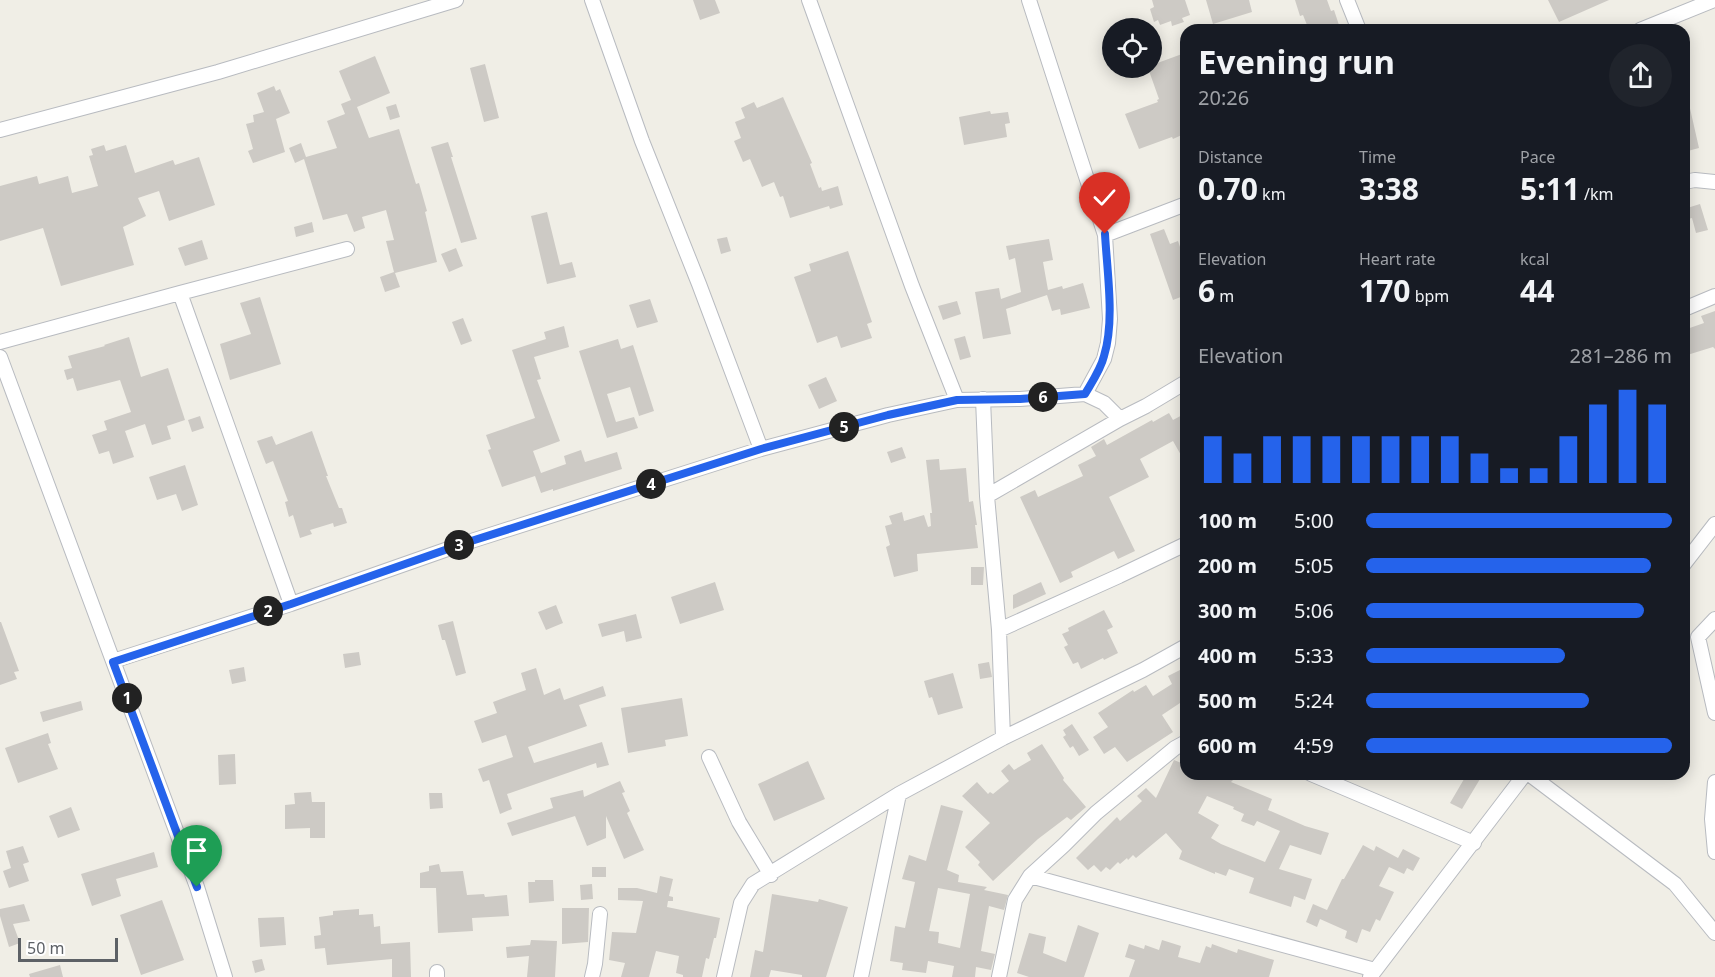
<!DOCTYPE html>
<html lang="en">
<head>
<meta charset="utf-8">
<style>
  :root { --surface:#171b24; --page:#20242c; --text:#f1f3f6; --muted:#9ea1a6; --accent:#2563eb }
  body { margin:0; font-family:"Noto Sans",sans-serif; background:var(--page); color:var(--text); height:100vh; display:flex; flex-direction:column; font-size:22px; white-space:nowrap }
  * { box-sizing:border-box; margin:0 }
  p { font-size:20px; color:var(--muted) }
  .icon { flex:none; width:33px; height:33px; fill:none; stroke:currentColor; stroke-width:2; stroke-linecap:round; stroke-linejoin:round }
  .map { position:relative; flex:1; overflow:hidden }
  .side { position:absolute; left:1180px; top:24px; width:510px; height:756px; display:flex; flex-direction:column; background:var(--surface); border-radius:18px; box-shadow:0 3px 15px #0003 }
  .side>* { flex:none }
  .fabs { position:absolute; left:1102px; top:18px; display:grid; gap:12px }
  .fabs a { display:grid; place-items:center; width:60px; height:60px; border-radius:50%; background:var(--surface); box-shadow:0 3px 15px #0003; font-size:30px }
  .scale { position:absolute; left:18px; bottom:15px; width:100px; box-sizing:border-box; padding-left:6px; border:3px solid #5d6166; border-top:0; font-size:16px; line-height:21px; white-space:nowrap; color:#5d6166; -webkit-text-stroke:4px #fff; paint-order:stroke }
  .pin { position:absolute; display:grid; place-items:center; width:51px; height:51px; color:#fff; margin:-62px -26px; border-radius:50% 50% 50% 0; rotate:-45deg; box-shadow:0 0 6px #0007 }
  .pin .icon { rotate:45deg }
  .km { position:absolute; width:30px; height:30px; margin:-15px; border-radius:50%; background:#222; color:#fff; font-size:16px; line-height:30px; text-align:center }
  .round { display:grid; place-items:center; flex:none; width:63px; height:63px; border-radius:32px; background:var(--page) }
  .overview { display:flex; align-items:center; justify-content:space-between; height:102px; padding:0 18px }
  h1 { font-size:33px; font-weight:700; line-height:45px }
  .stats { display:grid; grid-template-columns:repeat(3,1fr); gap:9px; height:102px; padding:6px 18px }
  .stats div { display:grid; align-content:center }
  .stats b { font-size:30px; font-weight:700 }
  .stats small { font-size:16px; font-weight:400 }
  .stats p { font-size:16px }
  .chart { height:168px; padding:12px 18px }
  .chart p { display:flex; justify-content:space-between }
  .chart svg { width:100%; height:108px; margin-top:6px; stroke:var(--accent); stroke-width:6 }
  ul { padding:0 18px; list-style:none; font-size:20px }
  li { display:grid; grid-template-columns:96px 72px 1fr; align-items:center; height:45px }
  li i { height:15px; border-radius:8px; background:var(--accent) }
  .map>svg:first-child { display:block }
  .building { fill:#cdcac5; fill-rule:evenodd }
  .lines { fill:none; stroke-linecap:round; stroke-linejoin:round }
  .minor-casing { stroke:#b8bbc0; stroke-width:16 }
  .minor { stroke:#fff; stroke-width:14 }
  .route-casing { stroke:#fff; stroke-width:12 }
  .route { stroke:#2563eb; stroke-width:8 }
</style>
</head>
<body>
<div class="map">
<svg width="1715" height="977" viewBox="0 0 1715 977">
  <rect width="100%" height="100%" fill="#f0eee6"/>
  <!-- building -->
  <path class="building" d="M693 0H715L720 13 700 20Z
    M1152 0H1185L1190 15 1182 18 1184 22 1172 26 1171 21 1160 25 1158 20 1154 22 1150 9 1154 7Z
    M1206 0H1249L1252 12 1213 24Z
    M1295 0H1327L1331 11 1334 10 1340 28 1334 30H1309L1303 15 1300 16Z
    M1548 0H1609L1559 22Z
    M1182 54 1186 67V133L1173 139 1172 137 1139 149 1125 114 1158 102 1157 100 1159 99 1148 68H1152V65Z
    M375 56 390 93 357 107 369 138 399 129 416 184 419 183 427 211 425 212 437 262 395 273 400 287 385 292 380 277 394 272 386 241 394 240 386 210 362 217 365 228 354 232 347 214 323 220 304 159 295 163 289 148 301 143 306 157 337 148 327 121 345 114 341 104 351 100 339 71Z
    M485 64 499 118 484 122 470 68Z
    M274 86 276 91 280 89 290 113 276 119 285 152 253 163 248 151 253 149 246 124 254 122 253 115 264 112 257 93Z
    M783 97 812 163 810 164 819 188 821 187 822 191 838 186 843 205 830 209 829 206 790 218 783 196 780 197 774 182 762 187 750 159 743 162 734 141 741 138 735 122 745 118 741 108 754 102 757 108Z
    M396 104 400 117 390 120 386 107Z
    M1684 104H1689L1699 148 1684 152Z
    M990 111 991 114 1008 112 1010 123 1005 124 1007 137 964 145 959 117Z
    M448 142 453 157H451L477 239 461 243 431 147Z
    M104 145 106 151 126 145 135 173 173 160 175 165 199 157 215 205 169 221 159 191 138 198 146 216 123 227 134 265 61 286 43 228 0 241V186L37 176 39 184 68 176 72 193 98 186 89 156 93 155 91 149Z
    M1700 204 1708 230 1696 233 1692 218 1684 220V209Z
    M547 212 560 265 572 262 576 277 547 284 531 216Z
    M312 222 314 232 296 237 294 227Z
    M1164 229 1170 244 1178 241 1186 265V295L1173 300 1150 234Z
    M727 237 731 251 721 254 717 239Z
    M1049 239 1053 260 1043 262 1048 290 1062 286 1063 289 1083 283 1090 308 1061 315 1060 309 1052 311 1047 295 1006 309 1011 334 983 339 975 292 999 288 1001 299 1021 292 1015 258 1009 260 1006 246Z
    M202 240 208 259 185 266 178 248Z
    M456 248 463 266 449 272 441 254Z
    M848 251 872 322 867 324 872 338 841 348 837 336 817 343 794 277 811 271 809 264Z
    M260 297 281 364 230 380 220 344 251 334 240 303Z
    M650 299 658 322 637 328 629 305Z
    M957 301 961 314 943 320 938 306Z
    M1715 311V349L1713 347 1684 356V330L1704 323 1701 316Z
    M463 318 472 341 461 345 452 322Z
    M564 326 569 347 534 357 541 379 537 380 560 441 533 451 541 473 566 464 564 456 581 450 585 462 617 452 622 469 553 491V489L541 493 535 476 502 487 488 450 491 449 486 435 535 418 512 350 546 339 544 332Z
    M965 336 971 357 960 360 954 339Z
    M129 337 141 377 168 368 185 420 167 426 171 439 152 445 145 424 125 431 134 457 113 464 109 451 99 454 92 435 107 430 104 421 131 412 120 380 77 391 73 378 67 380 64 370 72 368 68 356 105 346 104 345Z
    M618 339 621 349 633 345 654 411 639 416 630 387 607 394 616 422 634 417 638 428 607 438 579 351Z
    M826 377 837 401 819 409 808 385Z
    M1169 413 1173 420 1186 413V464L1173 441 1140 459 1149 477 1109 497 1135 551 1118 559 1114 551 1071 572 1073 577 1060 583 1020 497 1035 490 1038 497 1083 476 1078 465 1096 456 1091 447 1104 439 1107 445 1152 420 1153 422Z
    M200 416 204 428 192 432 188 420Z
    M312 431 328 476H326L339 508H342L347 523 334 527 333 523 310 530 312 534 300 538 293 515 289 517 285 502 288 501 273 461 266 464 257 441 272 436 276 445Z
    M902 447 906 458 891 463 887 452Z
    M939 459 940 470 966 468 969 502 973 501 977 525H975L978 548 917 554 918 571 894 577 886 547 890 545 885 526 892 524 889 516 902 512 904 521 924 515 928 527 931 526 930 513H932L926 460Z
    M185 465 198 505 182 511 176 494 157 500 149 477Z
    M971 567H984L983 585H971Z
    M715 582 724 610 680 624 671 597Z
    M1041 582 1046 594 1013 609V595Z
    M556 605 563 623 546 630 538 612Z
    M1104 610 1113 627 1107 630 1118 653 1104 660 1103 658 1081 669 1078 662 1073 664 1064 647 1068 645 1062 634 1069 631 1068 628Z
    M636 614 642 638 626 642 624 631 602 637 598 624Z
    M453 621 466 673 456 676 445 640H442L438 625Z
    M0 622H1L19 671 14 672 17 679 0 685Z
    M359 652 361 665 345 668 343 654Z
    M989 662 992 677 980 679 978 664Z
    M244 667 246 681 232 684 229 670Z
    M536 668 544 695 560 688 564 700 603 686 606 696 579 705 587 726 528 747 534 763 602 742 609 765 597 768 596 763 507 794 512 809 500 814 489 780 483 782 478 769 513 757 506 735 482 743 474 721 497 713 493 702 526 690 521 673Z
    M1180 670 1186 682V699L1162 715 1173 732 1127 762 1115 747 1104 754 1093 737 1108 727 1098 713 1133 690 1134 692 1146 685 1153 696 1172 684 1168 676Z
    M953 673 963 708 938 715 932 697 929 698 924 681Z
    M682 698 688 736 665 740 666 746 628 753 621 708Z
    M81 701 83 710 43 722 40 712Z
    M1072 724 1089 750 1079 756 1073 746 1070 748 1063 737 1066 735 1063 730Z
    M48 733 51 743 48 744 58 769 18 783 5 748Z
    M1042 744 1064 778 1063 780 1086 807 1071 820 1067 817 1038 839 993 881 978 865 980 862 965 847 990 823 962 796 977 782 988 794 990 792 993 794 1009 781 1001 771 1009 764 1014 770 1031 760 1027 753Z
    M235 754 236 784 219 785 218 755Z
    M1174 760 1186 765V774H1206L1217 779 1220 774 1233 780 1231 782 1272 799 1268 810 1305 826 1329 833 1321 855 1290 845 1279 869 1312 879 1305 900 1294 896 1291 907 1249 893 1254 878 1229 869 1226 876 1215 872V874L1179 859 1182 851 1166 833 1136 858 1133 855 1128 860 1127 858 1120 864 1118 862 1110 870 1106 867 1101 872 1094 865 1088 870 1076 858 1117 817 1120 821 1142 801 1137 796 1146 788 1156 798ZM1207 796 1234 807 1233 809 1244 814 1241 821 1254 826 1257 821 1280 831 1265 862 1221 844 1211 838 1219 825 1198 813Z
    M808 761 825 799 774 821 758 784Z
    M1467 774H1483L1462 809 1450 803Z
    M620 781 625 792 622 793 630 811 627 813 644 850 624 859 606 816V838L587 846 575 816 512 836 507 823 553 808 550 798 583 790 584 797Z
    M311 792 312 802H325V838H310V828L285 829V805L295 804 294 793Z
    M429 793H442L443 808 430 809Z
    M941 805 963 811 947 870 959 875 958 882 987 887 984 890 1008 895 1004 910 989 906 981 951 995 954 991 970 976 967 975 977H952L954 966 928 961 926 973 902 970 903 963 890 961 895 926 905 928 915 882 902 879 909 855 926 861ZM938 888 970 894 960 948 938 943 939 932 929 931Z
    M71 807 80 830 58 838 49 816Z
    M1363 845 1374 851 1376 846 1398 858 1403 849 1420 858 1413 871 1407 868 1404 874 1389 867 1379 886 1394 892 1380 921 1376 919 1370 932 1362 929 1357 943 1345 938 1347 931 1320 919 1317 927 1306 922 1313 904 1327 910 1342 879H1344Z
    M23 846 29 862 23 864 29 881 9 888 3 871 11 868 6 851Z
    M154 852 158 867 116 879 121 896 92 906 81 874Z
    M439 864 441 872 463 871 467 895 484 894 485 897 507 895 509 916 472 918 473 931 438 933 436 888H420V873L429 871V866Z
    M592 867H606V877H592Z
    M660 876 673 879 669 896 673 897V901H668L667 907 720 918 716 938H714L709 959 706 958 702 977H683V975L676 973 679 956 656 951 649 977H621L625 963 609 960 612 932 636 933 643 901 618 900V888H637L657 893Z
    M535 880H553L554 901 529 903 528 882H535Z
    M592 884 593 899 581 900 580 885Z
    M772 894 818 902 819 899 848 907 826 977H802V975L771 970 769 977H750L755 950 763 952Z
    M162 900 184 960 141 975 120 915Z
    M24 904 30 921 13 924 20 943 9 947 0 916V909Z
    M562 908H589L588 942 562 944Z
    M359 909V915L373 914 374 927 380 926 381 944 410 942 411 977H392V959L327 965 325 948 315 949 314 936 321 935 319 917 333 915V911Z
    M284 917 286 945 260 947 258 918Z
    M1078 925 1099 933 1084 977H1029L1017 973 1029 933 1046 937 1043 953 1066 962Z
    M531 940 557 941 555 977H527L529 956 507 958 506 947 530 945Z
    M1162 940 1181 946 1178 957 1200 963 1206 946 1211 948 1212 944 1237 953 1238 949 1274 960 1269 977H1129L1135 960 1125 957 1129 944 1144 949 1145 945 1159 950Z
    M262 959 265 970 255 973 252 961Z
    M60 965 63 977H30L29 974Z"/>
  <g class="lines">
    <defs>
      <path id="minor" d="M592 0 642 141 699 284 761 449
        M809 0 912 286 957 400
        M1029 0 1105 235 1110 319 1108 343 1104 359 1085 394
        M1347 0 1359 30
        M1640 30 1714 0
        M0 130 218 72 456 0
        M1684 182 1695 180 1715 182
        M1105 235 1186 204
        M180 293 291 604
        M1684 309 1715 296
        M0 342 180 293 347 249
        M0 357 197 887 225 977
        M983 399 987 496 999 630 1003 738
        M987 496 1120 419
        M1684 564 1715 524
        M1715 619 1698 637 1715 713
        M999 630 1119 576 1186 544
        M113 661 291 604 465 543 761 449 888 415 957 400 1020 399 1085 394 1104 403 1120 419 1146 406 1186 382
        M709 757 739 822 771 875
        M1311 774 1474 843
        M1529 774 1675 884 1715 933
        M1715 782 1712 819 1715 852
        M1030 876 1375 970
        M437 977V972
        M592 977 595 964 600 914
        M724 977 741 903 753 884 899 794 1003 738 1143 670 1186 646
        M861 977 899 794
        M999 977 1015 900 1030 876 1064 845 1096 813 1175 748 1186 742
        M1370 977 1525 774"/>
    </defs>
    <!-- minor casing -->
    <use href="#minor" class="minor-casing"/>
    <!-- minor -->
    <use href="#minor" class="minor"/>
  </g>
  <g class="lines">
    <defs>
      <path id="route" d="M197 887 113 662 291 604 465 543 761 449 888 415 957 400 1020 399 1085 394C1092 382 1101 369 1104 356 1115 321 1107 271 1105 234"/>
    </defs>
    <!-- route casing -->
    <use href="#route" class="route-casing"/>
    <!-- route -->
    <use href="#route" class="route"/>
  </g>
</svg>
<div class="fabs">
<a><svg class="icon" aria-label="locate" viewBox="0 0 24 24"><circle cx="12" cy="12" r="6"/><path d="M12 2v4M12 18v4M2 12h4M18 12h4"/></svg></a>
</div>
<div class="scale">50 m</div>
<div class="pin" style="left:197px;top:887px;background:#1e9e55"><svg class="icon" aria-label="arrive" viewBox="0 0 24 24"><path d="M6 21V4h12l-3 4 3 4H6"/></svg></div>
<div class="pin" style="left:1105px;top:234px;background:#d93025"><svg class="icon" aria-label="check" viewBox="0 0 24 24"><path d="M5 12l5 5 9-10"/></svg></div>
<b class="km" style="left:127px;top:698px">1</b>
<b class="km" style="left:268px;top:611px">2</b>
<b class="km" style="left:459px;top:545px">3</b>
<b class="km" style="left:651px;top:484px">4</b>
<b class="km" style="left:844px;top:427px">5</b>
<b class="km" style="left:1043px;top:397px">6</b>
<section class="side">
<div class="overview"><div><h1>Evening run</h1><p>20:26</p></div><a class="round"><svg class="icon" aria-label="share" viewBox="0 0 24 24"><path d="M12 15V3M7 8l5-5 5 5M5 13v7h14v-7"/></svg></a></div>
<div class="stats">
<div><p>Distance</p><b>0.70<small> km</small></b></div>
<div><p>Time</p><b>3:38</b></div>
<div><p>Pace</p><b>5:11<small> /km</small></b></div>
</div>
<div class="stats">
<div><p>Elevation</p><b>6<small> m</small></b></div>
<div><p>Heart rate</p><b>170<small> bpm</small></b></div>
<div><p>kcal</p><b>44</b></div>
</div>
<div class="chart"><p><span>Elevation</span>281–286 m</p>
<svg viewBox="0 0 160 44" preserveAspectRatio="none"><path d="M5 44V25M15 44V32M25 44V25M35 44V25M45 44V25M55 44V25M65 44V25M75 44V25M85 44V25M95 44V32M105 44V38M115 44V38M125 44V25M135 44V12M145 44V6M155 44V12"/></svg>
</div>
<ul>
<li><b>100 m</b>5:00<i style="width:100%"></i></li>
<li><b>200 m</b>5:05<i style="width:93%"></i></li>
<li><b>300 m</b>5:06<i style="width:91%"></i></li>
<li><b>400 m</b>5:33<i style="width:65%"></i></li>
<li><b>500 m</b>5:24<i style="width:73%"></i></li>
<li><b>600 m</b>4:59<i style="width:100%"></i></li>
</ul>
</section>
</div>
</body>
</html>
